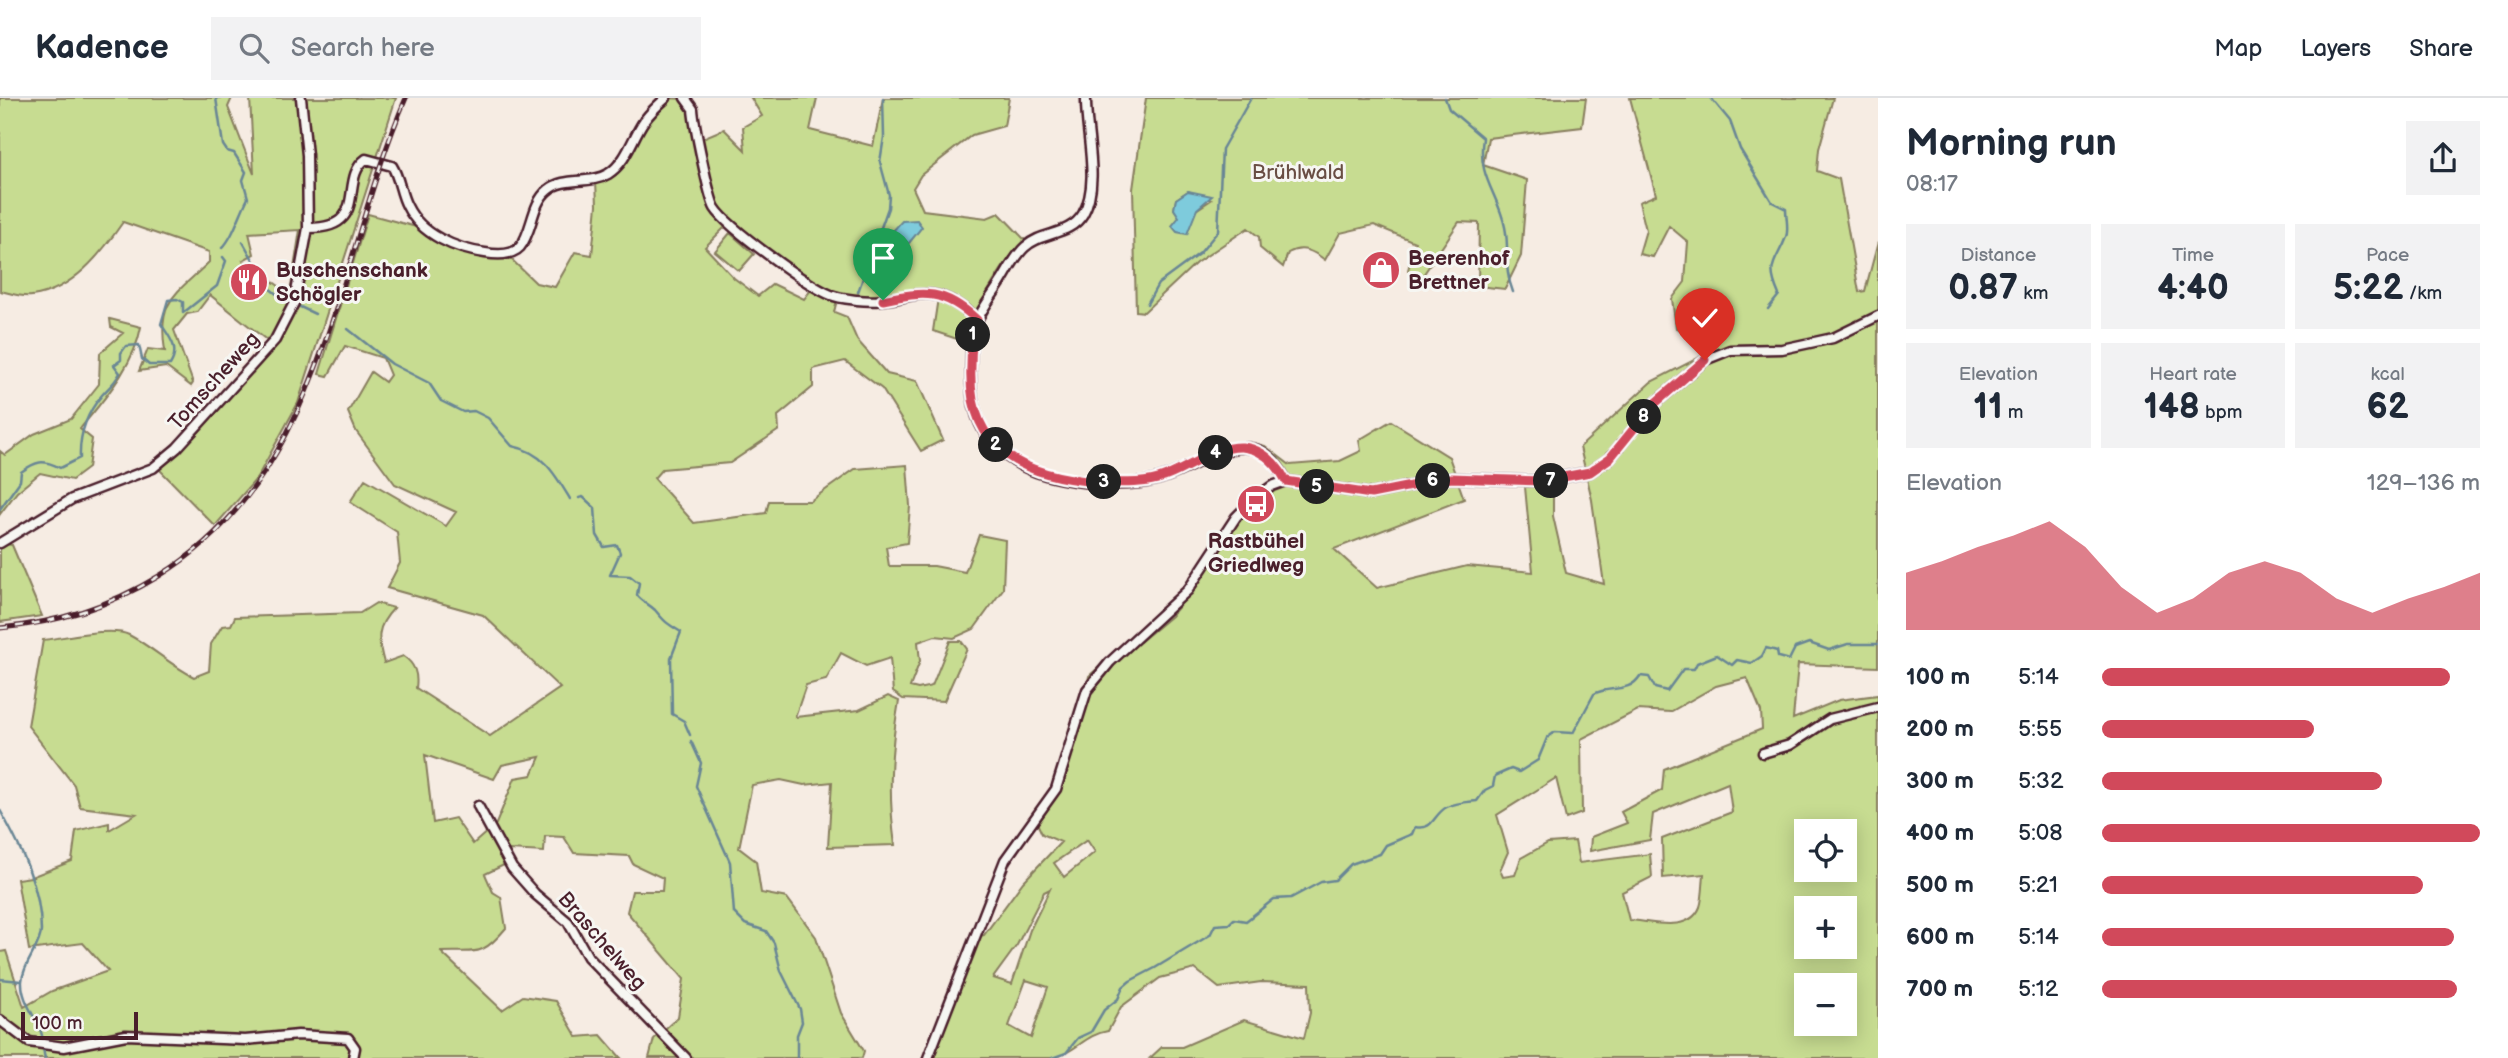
<!DOCTYPE html>
<html lang="en">
<head>
<meta charset="utf-8">
<style>
  :root { --surface:#fff; --page:#f2f2f3; --text:#1f2937; --muted:#747a83; --line:#e0e1e3; --accent:#d1495b }
  body { margin:0; font-family:"Balsamiq Sans",sans-serif; background:var(--page); color:var(--text); height:100vh; display:flex; flex-direction:column; font-size:26px; white-space:nowrap }
  * { box-sizing:border-box; margin:0 }
  p { font-size:23px; color:var(--muted) }
  .icon { flex:none; width:38px; height:38px; fill:none; stroke:currentColor; stroke-width:2; stroke-linecap:round; stroke-linejoin:round }
  .map { position:relative; flex:1; overflow:hidden }
  .side { display:flex; flex-direction:column; background:var(--surface); width:630px }
  .side>* { flex:none }
  .fabs { position:absolute; left:1794px; top:721px; display:grid; gap:14px }
  .fabs a { display:grid; place-items:center; width:63px; height:63px; border-radius:0px; background:var(--surface); box-shadow:0 4px 18px #0003; font-size:35px }
  .scale { position:absolute; left:21px; bottom:18px; width:117px; box-sizing:border-box; padding-left:7px; border:4px solid #4a1f2b; border-top:0; font-size:19px; line-height:24px; white-space:nowrap; color:#4a1f2b; -webkit-text-stroke:5px #f6f6f2; paint-order:stroke }
  .pin { position:absolute; display:grid; place-items:center; width:60px; height:60px; color:#fff; margin:-72px -30px; border-radius:50% 50% 50% 0; rotate:-45deg; box-shadow:0 0 7px #0007 }
  .pin .icon { rotate:45deg }
  .km { position:absolute; width:35px; height:35px; margin:-18px; border-radius:50%; background:#222; color:#fff; font-size:19px; line-height:35px; text-align:center }
  .round { display:grid; place-items:center; flex:none; width:74px; height:74px; border-radius:0px; background:var(--page) }
  .summary { display:flex; align-items:center; justify-content:space-between; height:119px; padding:0 28px }
  h1 { font-size:38px; font-weight:700; line-height:52px }
  .metrics { display:grid; grid-template-columns:repeat(3,1fr); gap:10px; height:119px; padding:7px 28px }
  .metrics div { display:grid; align-content:center; border-radius:0px; background:var(--page); text-align:center }
  .metrics b { font-size:35px; font-weight:700 }
  .metrics small { font-size:19px; font-weight:400 }
  .metrics p { font-size:19px }
  .chart { height:196px; padding:14px 28px }
  .chart p { display:flex; justify-content:space-between }
  .chart svg { width:100%; height:126px; margin-top:7px; fill:var(--accent); opacity:.7 }
  ul { padding:0 28px; list-style:none; font-size:23px }
  li { display:grid; grid-template-columns:112px 84px 1fr; align-items:center; height:52px }
  li i { height:18px; border-radius:9px; background:var(--accent) }
  header { display:flex; align-items:center; gap:42px; box-sizing:border-box; height:98px; padding:0 35px; background:var(--surface); border-bottom:2px solid var(--line) }
  header strong { font-size:33px }
  nav { display:flex; gap:38px; margin-inline-start:auto; font-size:24px }
  .search { width:490px; height:63px; background:var(--page); display:flex; align-items:center; gap:18px; box-sizing:border-box; padding:0 24px; border-radius:0px; color:var(--muted); font-size:26px }
  main { display:flex; flex:1; min-height:0 }
  .map>svg:first-child { display:block }
  .green { fill:#c7dc91; stroke:#887e5e; stroke-width:2; fill-rule:evenodd }
  .water { fill:#7ecbdc; stroke:#698695; stroke-width:2 }
  .lines { fill:none; stroke-linecap:round; stroke-linejoin:round }
  .stream { stroke:#698695; stroke-width:2.5 }
  .minor-casing { stroke:#4a1f2b; stroke-width:13 }
  .minor { stroke:#f6f6f2; stroke-width:8 }
  .rail-casing { stroke:#4a1f2b; stroke-width:5 }
  .rail { stroke:#f6f6f2; stroke-width:2.5; stroke-dasharray:8; stroke-linecap:butt }
  .route-casing { stroke:#fff; stroke-width:14 }
  .route { stroke:#d1495b; stroke-width:9 }
  .labels { text-anchor:middle; dominant-baseline:central; stroke-width:6; stroke-linejoin:round; paint-order:stroke }
  .park-label { font-size:21px; fill:#694e44; stroke:#f6f6f2 }
  .poi-label { font-size:21px; font-weight:bold; fill:#4a1f2b; stroke:#f6f6f2; text-anchor:start }
  .street-label { font-size:21px; fill:#4a1f2b; stroke:#f6f6f2 }
</style>
</head>
<body>
<header>
<strong>Kadence</strong>
<div class="search"><svg class="icon" aria-label="search" viewBox="0 0 24 24"><circle cx="10" cy="10" r="6"/><path d="M15 15l6 6"/></svg>Search here</div>
<nav><a>Map</a><a>Layers</a><a>Share</a></nav>
</header>
<main>
<div class="map">
<svg width="1878" height="960" viewBox="0 0 1878 960">
  <rect width="100%" height="100%" fill="#f6ece3"/>
  <filter id="ink" filterUnits="userSpaceOnUse"><feTurbulence type="fractalNoise" baseFrequency=".0143" numOctaves="2"/><feDisplacementMap in="SourceGraphic" scale="14" xChannelSelector="R" yChannelSelector="G"/><feConvolveMatrix kernelMatrix="1 2 1 2 8 2 1 2 1" color-interpolation-filters="sRGB"/></filter>
  <g filter="url(#ink)">
    <!-- green -->
    <path class="green" d="M0 0H232L228 9 254 76 250 0H396L298 305 257 380 215 428 159 371 199 334 274 248 210 197 197 214 187 216 174 232 193 285 191 288 166 269 139 273 148 251 165 253C157 202 175 197 209 164V154L123 124C101 156 73 192 32 198 23 200 10 195 0 193ZM300 132 290 196 243 162 254 156 249 135Z
      M666 0 686 1 698 42 724 31 745 52 743 29 762 18 751 0H817L810 32 873 48 883 0H1009L1004 28 972 37 921 77 913 90 923 112 987 120 999 115 1025 142C1004 163 970 216 969 245L933 233 939 193 891 196 883 202H837L834 214 847 219 857 242 887 276 917 283 943 342 921 353 882 291 845 263 813 271V289L778 318 779 332 730 365 662 371 654 380 694 425 766 415 769 403H810L855 371 907 367 910 408 907 445 886 449 889 468H934L965 474 979 437 1005 442 1003 491 974 531 954 540 935 538 918 544 920 563 910 589 918 591 932 588 950 543H961L967 551 944 603 903 601 893 594 890 560 866 568 841 555 826 582 806 587 795 619 859 612 888 598 899 603C890 653 888 697 895 747L828 749 832 684 804 687 781 682 752 687 739 750 756 763 761 795 787 800 816 839 841 915 864 953 862 960H649L654 941 678 919 684 881 627 814 632 793H662L663 780 633 766 629 758 574 755 564 739 545 738 544 754 509 752 506 766 485 776 493 794 501 799 506 830C480 861 476 852 441 854L502 912 523 898 556 903 577 939 601 937 621 960H0V854L6 853 24 909 52 893 108 873 83 845 29 852 17 781 31 779 72 763 76 733 109 725V732L136 716 80 709 74 687 28 628 43 542C63 540 112 528 129 537 152 549 170 567 194 579L209 573 211 546 222 528 231 527 235 519 360 515 376 505 394 510C376 529 377 540 384 565L403 558C415 566 418 576 416 590L490 638 560 590 483 517 387 490 400 465 397 434 350 404 365 381 446 428 456 414 395 386 356 333 348 314 371 274 385 284 390 277 383 260 345 248 328 278 319 276 368 116 420 130 435 143 463 155 510 160 536 185 555 189 575 154 592 157 597 107 596 82 610 75 643 24ZM730 124 814 188 804 201 773 186 758 198 734 180 705 149ZM425 657 494 681 502 667 540 659 532 677 515 680 496 726 473 746 455 720 433 725Z
      M1146 0H1586L1582 29 1488 40 1483 67 1527 82 1521 158 1505 191 1478 188 1479 125 1459 124 1417 186 1408 172 1415 144 1374 127 1340 135 1325 162C1313 153 1302 147 1288 155L1283 169 1260 150 1259 139 1248 130 1196 165 1144 214 1136 213 1133 91ZM1188 93 1211 102 1172 128 1180 119 1174 111 1176 101Z
      M1630 0H1833L1819 51 1817 73 1839 81 1859 194 1865 193 1878 144V569L1798 566 1793 621 1839 602 1878 597V960H1150L1162 949H1182L1244 922 1304 940 1310 915 1309 886 1261 884 1219 890 1195 871 1160 880 1121 909 1108 933C1087 936 1076 953 1055 960H928L979 838 984 837 1023 784 1061 744 1042 736 1037 725 1060 691 1077 641 1089 578 1130 541 1140 544 1171 518 1196 488 1242 419 1266 397 1292 380 1259 358 1247 355V344L1265 348 1290 367 1340 363 1361 353 1359 342 1391 323 1449 359 1464 401 1334 451 1377 490 1467 468 1533 474 1525 389 1553 387V418L1566 475 1604 486 1592 402 1580 349 1651 284 1712 253 1711 245 1676 230 1672 201 1685 184 1688 144 1669 128 1653 159 1639 156 1646 132 1639 104 1656 97ZM1747 580 1761 613 1762 631 1664 671 1662 692 1621 714 1627 725 1591 739 1590 753 1650 742 1653 716 1728 685 1732 714 1662 741 1663 780 1704 776C1703 786 1703 800 1700 809 1689 836 1650 823 1629 822L1622 794 1652 779 1650 756 1579 765 1575 743 1548 745 1521 760 1515 777 1503 779 1500 772 1508 754 1497 717 1556 680 1566 721 1582 715 1581 641 1638 612 1670 614 1716 588ZM1806 733H1844V772H1806ZM1087 742 1095 754 1064 779 1054 765ZM1050 791 1030 832 1012 886 993 880 1017 847 1044 794ZM1806 810H1844V849H1806ZM1026 882 1048 889 1031 940 1009 928ZM1806 887H1844V926H1806Z
      M730 135 754 156 739 173 715 153Z
      M110 221 141 229C134 268 104 301 80 331L92 341 88 370 72 382 40 375 17 394 0 416V353L5 357 34 336 71 321 99 286 100 255 123 235 111 229Z
      M0 445 12 447 42 518 0 524Z"/>
    <!-- water -->
    <path class="water" d="M1188 93 1212 98 1197 111 1187 136 1177 134 1172 128 1179 119 1174 111 1176 101Z
      M917 122 922 129 909 145 883 152 881 146 902 123Z"/>
    <g class="lines">
      <!-- stream -->
      <path class="stream" d="M216 0 223 47 227 53 234 55 246 74 243 82 248 100C240 115 233 140 222 150
        M1445 0 1449 11 1483 40C1477 79 1498 95 1505 129 1510 152 1503 169 1513 194
        M1711 0 1730 23 1740 51 1772 104 1786 111C1786 120 1789 132 1786 139 1776 166 1765 165 1779 197L1768 211
        M243 144 269 190 284 202
        M858 194 888 110 889 97 880 64 884 39 883 0
        M1147 206 1158 186 1200 155 1218 133 1222 51 1251 0
        M296 207 315 216
        M348 231 392 266 429 285 441 303 463 314 474 313 488 320 512 348C543 354 555 376 570 401
        M579 400 583 399 595 410 597 437 604 449 617 447 620 455 610 477 630 478 639 485 637 497C642 504 649 506 655 512 665 524 666 525 681 534L671 560 672 616 684 623 690 637
        M0 411 20 383 21 374C36 363 43 361 60 370L80 360C79 336 86 316 102 297 109 289 115 285 120 275L114 267 121 262V255L126 248 139 247 142 261 149 267H170C180 251 171 241 161 226L168 202 177 201 183 204V215L217 188 226 163 223 159
        M691 643 701 665 696 688 730 764 734 815 745 826 766 833 774 845 781 873 800 911 802 924 797 937V960
        M0 712C21 750 41 789 41 833 41 848 23 865 22 883 21 901 35 918 41 934 44 942 42 951 45 960
        M0 881 21 883
        M1052 960 1066 955 1078 940 1091 934 1104 912 1118 901 1123 889 1130 883 1155 870 1210 837 1215 827 1229 826 1234 821 1246 823 1274 801 1291 800 1321 784 1335 782 1351 766 1380 756 1386 747 1412 736 1415 729C1434 733 1433 716 1447 709 1457 704 1467 704 1477 703L1485 692 1493 688 1495 678 1511 671 1519 674 1538 662 1547 640 1555 634 1573 635 1594 596C1609 587 1629 596 1640 578L1649 579 1655 590 1667 593 1683 571H1694L1697 565 1717 557 1732 567 1737 562 1752 565 1762 558 1766 550 1777 553 1778 559 1789 562 1795 550 1809 545 1829 552 1848 546H1878"/>
      <defs>
        <path id="minor" d="M685 0 693 11C694 26 709 100 715 110 727 129 808 188 831 197 838 200 849 201 857 202 911 208 927 175 977 222
          M1086 0C1085 34 1101 84 1083 116 1070 138 1042 133 1025 149 1015 158 1008 173 1001 184 993 197 982 210 976 225 972 235 971 250 971 261 969 304 975 338 1014 363 1047 385 1121 392 1159 381 1205 368 1254 316 1286 383
          M308 130C371 131 338 81 366 61L392 68C400 81 400 95 407 108 421 137 456 151 485 155 497 157 512 158 520 149 533 133 531 106 548 92 564 78 590 87 608 76 627 64 632 40 644 23 650 15 658 7 666 0
          M0 445 72 401 153 370 177 350 275 242 294 205 308 130 307 57 301 0
          M1763 655 1790 647 1830 621 1878 609
          M478 708 512 770 535 796 568 824 588 859 686 960
          M0 922 29 944 64 949 126 937 245 942 298 937 348 940 355 950 353 960
          M928 960 1005 762 1056 691 1087 592 1110 564 1188 492 1236 419 1254 401 1272 388 1286 383 1371 396 1451 380 1542 383 1590 374 1610 360 1653 307 1705 262 1730 252 1782 251 1833 240 1878 218"/>
      </defs>
      <!-- minor casing -->
      <use href="#minor" class="minor-casing"/>
      <!-- minor -->
      <use href="#minor" class="minor"/>
      <defs>
        <path id="rail" d="M0 530C57 525 110 508 159 478 326 377 335 163 406 0"/>
      </defs>
      <!-- rail casing -->
      <use href="#rail" class="rail-casing"/>
      <!-- rail -->
      <use href="#rail" class="rail"/>
    </g>
  </g>
  <g class="lines" filter="url(#ink)">
    <defs>
      <path id="route" d="M883 202C925 193 944 191 977 222 972 237 971 254 971 269 967 353 1025 379 1099 384 1118 385 1140 386 1158 381 1186 374 1212 348 1242 349 1263 351 1277 366 1286 383L1371 396 1451 380 1542 383 1590 374 1610 360 1653 307 1705 262"/>
    </defs>
    <!-- route casing -->
    <use href="#route" class="route-casing"/>
    <!-- route -->
    <use href="#route" class="route"/>
  </g>
  <!-- icons -->
  <defs>
    <symbol id="shop-disc" viewBox="-11 -11 22 22"><circle r="9.5" fill="#d1495b" stroke="#f6f6f2"/><path d="M-5-2.5h2.3a2.7 3.5 0 0 1 5.4 0H5L5.5 6h-11ZM-1.5-2.5h3a1.5 2.3 0 0 0-3 0Z" fill="#fff"/></symbol>
    <symbol id="restaurant-disc" viewBox="-11 -11 22 22"><circle r="9.5" fill="#d1495b" stroke="#f6f6f2"/><path d="M-5-6h1v4h1v-4h1v4h1v-4h1v5L-1.5 .5V6h-2V.5L-5-1ZM5-6V6H3V1.5H1.5Q1.5-4 5-6Z" fill="#fff"/></symbol>
    <symbol id="bus-disc" viewBox="-11 -11 22 22"><circle r="9.5" fill="#d1495b" stroke="#f6f6f2"/><path d="M-5-6H5V4H4V6H2V4H-2V6H-4V4H-5ZM-3.5-4V0h7V-4ZM-3.5 1.2v1.5H-2V1.2ZM2 1.2v1.5H3.5V1.2Z" fill="#fff"/></symbol>
  </defs>
  <g fill-rule="evenodd">
    <use href="#shop-disc" x="1359" y="150" width="44" height="44"/>
    <use href="#restaurant-disc" x="227" y="162" width="44" height="44"/>
    <use href="#bus-disc" x="1234" y="384" width="44" height="44"/>
  </g>
  <g class="labels">
    <!-- park labels -->
    <g class="park-label">
      <text x="1298" y="74">Brühlwald</text>
    </g>
    <!-- poi labels -->
    <g class="poi-label">
      <text x="1408" y="160">Beerenhof<tspan x="1408" dy="24">Brettner</tspan></text>
      <text x="276" y="172">Buschenschank<tspan x="276" dy="24">Schögler</tspan></text>
      <text x="1256" y="443" text-anchor="middle">Rastbühel<tspan x="1256" dy="24">Griedlweg</tspan></text>
    </g>
    <!-- street labels -->
    <g class="street-label">
      <text transform="translate(214 283) rotate(-48)">Tomscheweg</text>
      <text transform="translate(602 843) rotate(49)">Braschelweg</text>
    </g>
  </g>
</svg>
<div class="fabs">
<a><svg class="icon" aria-label="locate" viewBox="0 0 24 24"><circle cx="12" cy="12" r="6"/><path d="M12 2v4M12 18v4M2 12h4M18 12h4"/></svg></a>
<a>+</a>
<a>−</a>
</div>
<div class="scale">100 m</div>
<div class="pin" style="left:883px;top:202px;background:#1e9e55"><svg class="icon" aria-label="arrive" viewBox="0 0 24 24"><path d="M6 21V4h12l-3 4 3 4H6"/></svg></div>
<div class="pin" style="left:1705px;top:262px;background:#d93025"><svg class="icon" aria-label="check" viewBox="0 0 24 24"><path d="M5 12l5 5 9-10"/></svg></div>
<b class="km" style="left:973px;top:237px">1</b>
<b class="km" style="left:996px;top:347px">2</b>
<b class="km" style="left:1104px;top:384px">3</b>
<b class="km" style="left:1216px;top:355px">4</b>
<b class="km" style="left:1317px;top:389px">5</b>
<b class="km" style="left:1433px;top:383px">6</b>
<b class="km" style="left:1551px;top:383px">7</b>
<b class="km" style="left:1644px;top:319px">8</b>
</div>
<section class="side">
<div class="summary"><div><h1>Morning run</h1><p>08:17</p></div><a class="round"><svg class="icon" aria-label="share" viewBox="0 0 24 24"><path d="M12 15V3M7 8l5-5 5 5M5 13v7h14v-7"/></svg></a></div>
<div class="metrics">
<div><p>Distance</p><b>0.87<small> km</small></b></div>
<div><p>Time</p><b>4:40</b></div>
<div><p>Pace</p><b>5:22<small> /km</small></b></div>
</div>
<div class="metrics">
<div><p>Elevation</p><b>11<small> m</small></b></div>
<div><p>Heart rate</p><b>148<small> bpm</small></b></div>
<div><p>kcal</p><b>62</b></div>
</div>
<div class="chart"><p><span>Elevation</span>129–136 m</p>
<svg viewBox="0 0 160 44" preserveAspectRatio="none"><path d="M0 44V24L10 20L20 15L30 11L40 6L50 15L60 29L70 38L80 33L90 24L100 20L110 24L120 33L130 38L140 33L150 29L160 24V44z"/></svg>
</div>
<ul>
<li><b>100 m</b>5:14<i style="width:92%"></i></li>
<li><b>200 m</b>5:55<i style="width:56%"></i></li>
<li><b>300 m</b>5:32<i style="width:74%"></i></li>
<li><b>400 m</b>5:08<i style="width:100%"></i></li>
<li><b>500 m</b>5:21<i style="width:85%"></i></li>
<li><b>600 m</b>5:14<i style="width:93%"></i></li>
<li><b>700 m</b>5:12<i style="width:94%"></i></li>
</ul>
</section>
</main>
</body>
</html>
